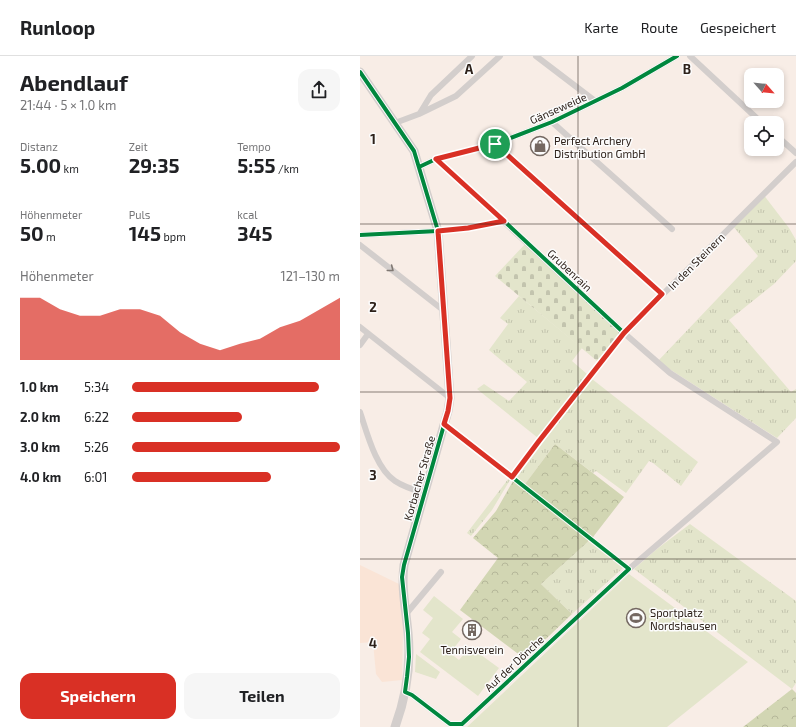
<!DOCTYPE html>
<html lang="de">
<head>
<meta charset="utf-8">
<style>
  :root { --surface:#fff; --page:#f6f6f6; --text:#202124; --muted:#757577; --line:#e0e0e0; --accent:#d93025 }
  body { margin:0; font-family:"Exo 2",sans-serif; background:var(--page); color:var(--text); height:100vh; display:flex; flex-direction:column; font-size:15px; white-space:nowrap }
  * { box-sizing:border-box; margin:0 }
  p { font-size:13px; color:var(--muted) }
  .icon { flex:none; width:22px; height:22px; fill:none; stroke:currentColor; stroke-width:2; stroke-linecap:round; stroke-linejoin:round }
  .map { position:relative; flex:1; overflow:hidden }
  .drawer { display:flex; flex-direction:column; background:var(--surface); width:360px }
  .drawer>* { flex:none }
  .needle { width:26px; rotate:117deg }
  .buttons { position:absolute; left:384px; top:12px; display:grid; gap:8px }
  .buttons a { display:grid; place-items:center; width:40px; height:40px; border-radius:8px; background:var(--surface); box-shadow:0 2px 6px #0003; font-size:20px }
  .pin { position:absolute; display:grid; place-items:center; width:34px; height:34px; color:#fff; margin:-17px; border:2px solid #fff; border-radius:50%; box-shadow:0 1px 4px #0007 }
  .round { display:grid; place-items:center; flex:none; width:42px; height:42px; border-radius:12px; background:var(--page) }
  .summary { display:flex; align-items:center; justify-content:space-between; height:68px; padding:0 20px }
  h1 { font-size:22px; font-weight:700; line-height:30px }
  .figures { display:grid; grid-template-columns:repeat(3,1fr); gap:6px; height:68px; padding:4px 20px }
  .figures div { display:grid; align-content:center }
  .figures b { font-size:20px; font-weight:700 }
  .figures small { font-size:11px; font-weight:400 }
  .figures p { font-size:11px }
  .chart { height:112px; padding:8px 20px }
  .chart p { display:flex; justify-content:space-between }
  .chart svg { width:100%; height:72px; margin-top:4px; fill:var(--accent); opacity:.7 }
  .cta { display:flex; gap:8px; margin-top:auto; padding:8px 20px }
  .cta a { flex:1; height:46px; border-radius:12px; background:var(--accent); color:#fff; font-size:16px; font-weight:700; line-height:46px; text-align:center }
  .cta a+a { background:var(--page); color:var(--text) }
  ul { padding:0 20px; list-style:none; font-size:13px }
  li { display:grid; grid-template-columns:64px 48px 1fr; align-items:center; height:30px }
  li i { height:10px; border-radius:5px; background:var(--accent) }
  header { display:flex; align-items:center; gap:24px; box-sizing:border-box; height:56px; padding:0 20px; background:var(--surface); border-bottom:1px solid var(--line) }
  header strong { font-size:19px }
  nav { display:flex; gap:22px; margin-inline-start:auto; font-size:14px }
  main { display:flex; flex:1; min-height:0 }
  .map>svg:first-child { display:block }
  .built { fill:#fae4d6 }
  .grass { fill:url(#grass-tufts) }
  .forest { fill:url(#forest-crowns) }
  .cemetery { fill:url(#cemetery-stones) }
  .garden { fill:#e3e5cb }
  .lines { fill:none; stroke-linecap:round; stroke-linejoin:round }
  .street { stroke:#d3cecc; stroke-width:6 }
  .secondary { stroke:#d3cecc; stroke-width:9 }
  .cycleway-casing { stroke:#fcfcfc; stroke-width:6 }
  .cycleway { stroke:#00873e; stroke-width:4 }
  .oneway { stroke:#807873 }
  .route-casing { stroke:#fff; stroke-width:8 }
  .route { stroke:#d93025; stroke-width:5 }
  .grid { fill:none; stroke:#2d211a; stroke-width:1; stroke-opacity:0.55 }
  .labels { text-anchor:middle; dominant-baseline:central; stroke-width:3; stroke-linejoin:round; paint-order:stroke }
  .street-label { font-size:11px; fill:#2d211a; stroke:#fcfcfc }
  .poi-label { font-size:11px; fill:#2d211a; stroke:#fcfcfc; text-anchor:start }
  .grid-label { font-size:13px; text-anchor:middle; font-weight:bold; fill:#2d211a; stroke:#fcfcfc; stroke-width:3; stroke-linejoin:round; paint-order:stroke }
</style>
</head>
<body>
<header>
<strong>Runloop</strong>
<nav><a>Karte</a><a>Route</a><a>Gespeichert</a></nav>
</header>
<main>
<section class="drawer">
<div class="summary"><div><h1>Abendlauf</h1><p>21:44 · 5 × 1.0 km</p></div><a class="round"><svg class="icon" aria-label="share" viewBox="0 0 24 24"><path d="M12 15V3M7 8l5-5 5 5M5 13v7h14v-7"/></svg></a></div>
<div class="figures">
<div><p>Distanz</p><b>5.00<small> km</small></b></div>
<div><p>Zeit</p><b>29:35</b></div>
<div><p>Tempo</p><b>5:55<small> /km</small></b></div>
</div>
<div class="figures">
<div><p>Höhenmeter</p><b>50<small> m</small></b></div>
<div><p>Puls</p><b>145<small> bpm</small></b></div>
<div><p>kcal</p><b>345</b></div>
</div>
<div class="chart"><p><span>Höhenmeter</span>121–130 m</p>
<svg viewBox="0 0 160 44" preserveAspectRatio="none"><path d="M0 44V6L10 6L20 13L30 17L40 17L50 13L60 13L70 17L80 27L90 34L100 38L110 34L120 31L130 24L140 20L150 13L160 6V44z"/></svg>
</div>
<ul>
<li><b>1.0 km</b>5:34<i style="width:90%"></i></li>
<li><b>2.0 km</b>6:22<i style="width:53%"></i></li>
<li><b>3.0 km</b>5:26<i style="width:100%"></i></li>
<li><b>4.0 km</b>6:01<i style="width:67%"></i></li>
</ul>
<div class="cta"><a>Speichern</a><a>Teilen</a></div>
</section>
<div class="map">
<svg width="436" height="671" viewBox="0 0 436 671">
  <defs>
    <pattern id="grass-tufts" width="24" height="20" patternUnits="userSpaceOnUse"><rect width="24" height="20" fill="#e3e5cb"/><path d="M3 7l-1-3M5 7V3M7 7l1-3M15 17l-1-3M17 17v-4M19 17l1-3" fill="none" stroke="#c3c4ae"/></pattern>
    <pattern id="forest-crowns" width="20" height="18" patternUnits="userSpaceOnUse"><rect width="20" height="18" fill="#d2d6b3"/><path d="M2 6a3 3 0 1 1 6 0M12 15a3 3 0 1 1 6 0" fill="none" stroke="#b5b799"/></pattern>
    <pattern id="cemetery-stones" width="16" height="16" patternUnits="userSpaceOnUse"><rect width="16" height="16" fill="#e3e5cb"/><path d="M2 7V4a2 2 0 0 1 4 0v3zM10 15v-3a2 2 0 0 1 4 0v3z" fill="#c3c4ae"/></pattern>
  </defs>
  <rect width="100%" height="100%" fill="#f8ede6"/>
  <!-- built -->
  <path class="built" d="M0 509 39 528 43 570 42 624 22 626 16 618 13 586 0 587Z"/>
  <!-- grass -->
  <path class="grass" d="M403 138 429 172 436 184V205L414 228 369 264 431 336 436 333V362L417 382 311 314 297 306 398 200 372 169Z
    M159 240 222 292 212 305 227 318 178 382 117 333 124 328 149 345 167 326 129 294 148 268 140 262Z
    M232 323 338 406 321 430 293 407 289 405 266 437 236 415 233 417 195 388 165 428 157 421 227 328Z
    M149 422 150 424 132 454 111 480 107 477Z
    M330 468 436 545V627L432 633 274 513 297 493Z
    M228 485 263 512 212 558 181 528Z"/>
  <!-- forest -->
  <path class="forest" d="M195 388 264 441 233 481 181 528 212 558 165 603 100 554 138 502 113 482 136 455 153 425 162 432Z
    M432 633 436 637V671H383Z"/>
  <!-- cemetery -->
  <path class="cemetery" d="M167 186 264 277 237 305 135 220Z"/>
  <!-- garden -->
  <path class="garden" d="M269 518 388 606 307 671H107Z
    M74 540 103 563 92 576 101 583 90 597 99 604 110 591 139 612 118 640 60 596 70 583 62 577 73 562 63 554Z
    M56 598 80 616 76 623 55 616Z"/>
  <g class="lines">
    <!-- street -->
    <path class="street" d="M176 0 235 45
      M330 0 402 67
      M60 57 71 39 112 0
      M192 66 312 173
      M35 67 59 58 96 40 140 0
      M417 80 436 97
      M135 88 302 238
      M59 111 76 103 135 88 192 66 262 32 317 0
      M0 179 78 175 108 172 144 165
      M0 189 83 254
      M0 271 90 342
      M0 289 8 278
      M0 356C7 377 16 413 35 425 44 431 54 434 64 437
      M84 368 152 421 179 385 264 277 436 106
      M46 558 81 516
      M45 636 52 639 90 668H102L269 513 417 386 310 317 264 277 76 103"/>
    <!-- secondary -->
    <path class="secondary" d="M0 16 54 95 78 175 90 342 88 355 44 509C41 532 46 554 48 577 51 608 46 641 35 671"/>
    <defs>
      <path id="cycleway" d="M0 16 54 95 78 175 90 342 88 355 44 509 42 521 48 577 49 601 47 621 45 636 52 639 90 668H102L269 513 152 421 179 385 264 277 144 165 108 172 78 175 0 179
        M59 111 76 103 135 88 192 66 262 32 317 0"/>
    </defs>
    <!-- cycleway casing -->
    <use href="#cycleway" class="cycleway-casing"/>
    <!-- cycleway -->
    <use href="#cycleway" class="cycleway"/>
  </g>
  <!-- one-way arrows -->
  <defs><path id="oneway-chevron" d="M-2-3.5L2.5 0L-2 3.5" fill="none" stroke-width="1.6" stroke-linecap="round" stroke-linejoin="round"/></defs>
  <use class="oneway" href="#oneway-chevron" transform="translate(31 213) rotate(38)"/>
  <g class="lines">
    <defs>
      <path id="route" d="M135 88 302 238 264 277 179 385 152 421 84 368 88 355 90 342 78 175 108 172 144 165 76 103Z"/>
    </defs>
    <!-- route casing -->
    <use href="#route" class="route-casing"/>
    <!-- route -->
    <use href="#route" class="route"/>
  </g>
  <!-- grid -->
  <path class="grid" d="M218 0V671M0 168H436M0 336H436M0 503H436"/>
  <!-- icons -->
  <defs>
    <symbol id="shop-ring" viewBox="-11 -11 22 22"><circle r="9.5" fill="#fcfcfc" stroke="#746861" stroke-width="1.5"/><path d="M-5-2.5h2.3a2.7 3.5 0 0 1 5.4 0H5L5.5 6h-11ZM-1.5-2.5h3a1.5 2.3 0 0 0-3 0Z" fill="#746861"/></symbol>
    <symbol id="stadium-ring" viewBox="-11 -11 22 22"><circle r="9.5" fill="#fcfcfc" stroke="#746861" stroke-width="1.5"/><path d="M0-5a6.5 5 0 1 0 0 10a6.5 5 0 1 0 0-10ZM-3.5-1.8h7v3.6h-7Z" fill="#746861"/></symbol>
    <symbol id="building-ring" viewBox="-11 -11 22 22"><circle r="9.5" fill="#fcfcfc" stroke="#746861" stroke-width="1.5"/><path d="M-4-6H4V6H1V3H-1V6H-4ZM-2.5-4.3h1.7v1.8h-1.7ZM.8-4.3h1.7v1.8H.8ZM-2.5-1h1.7V.8h-1.7ZM.8-1h1.7V.8H.8Z" fill="#746861"/></symbol>
  </defs>
  <g fill-rule="evenodd">
    <use href="#shop-ring" x="169" y="79" width="22" height="22"/>
    <use href="#stadium-ring" x="265" y="551" width="22" height="22"/>
    <use href="#building-ring" x="101" y="563" width="22" height="22"/>
  </g>
  <g class="labels">
    <!-- street labels -->
    <g class="street-label">
      <text transform="translate(198 52) rotate(-24)">Gänseweide</text>
      <text transform="translate(336 205) rotate(-45)">In den Steinern</text>
      <text transform="translate(210 214) rotate(43)">Grubenrain</text>
      <text transform="translate(59 422) rotate(-74)">Korbacher Straße</text>
      <text transform="translate(154 607) rotate(-43)">Auf der Dönche</text>
    </g>
    <!-- poi labels -->
    <g class="poi-label">
      <text x="194" y="84">Perfect Archery<tspan x="194" dy="13">Distribution GmbH</tspan></text>
      <text x="290" y="556">Sportplatz<tspan x="290" dy="13">Nordshausen</tspan></text>
      <text x="112" y="593" text-anchor="middle">Tennisverein</text>
    </g>
  </g>
  <g class="grid-label">
    <text x="109" y="18">A</text>
    <text x="327" y="18">B</text>
    <text x="13" y="88">1</text>
    <text x="13" y="256">2</text>
    <text x="13" y="424">3</text>
    <text x="13" y="592">4</text>
  </g>
</svg>
<div class="buttons">
<a><svg class="needle" viewBox="-14 -14 28 28"><path d="M0-13l5 13h-10z" fill="#e53935"/><path d="M0 13l5-13h-10z" fill="#757577"/></svg></a>
<a><svg class="icon" aria-label="locate" viewBox="0 0 24 24"><circle cx="12" cy="12" r="6"/><path d="M12 2v4M12 18v4M2 12h4M18 12h4"/></svg></a>
</div>
<div class="pin" style="left:135px;top:88px;background:#1e9e55"><svg class="icon" aria-label="arrive" viewBox="0 0 24 24"><path d="M6 21V4h12l-3 4 3 4H6"/></svg></div>
</div>
</main>
</body>
</html>
